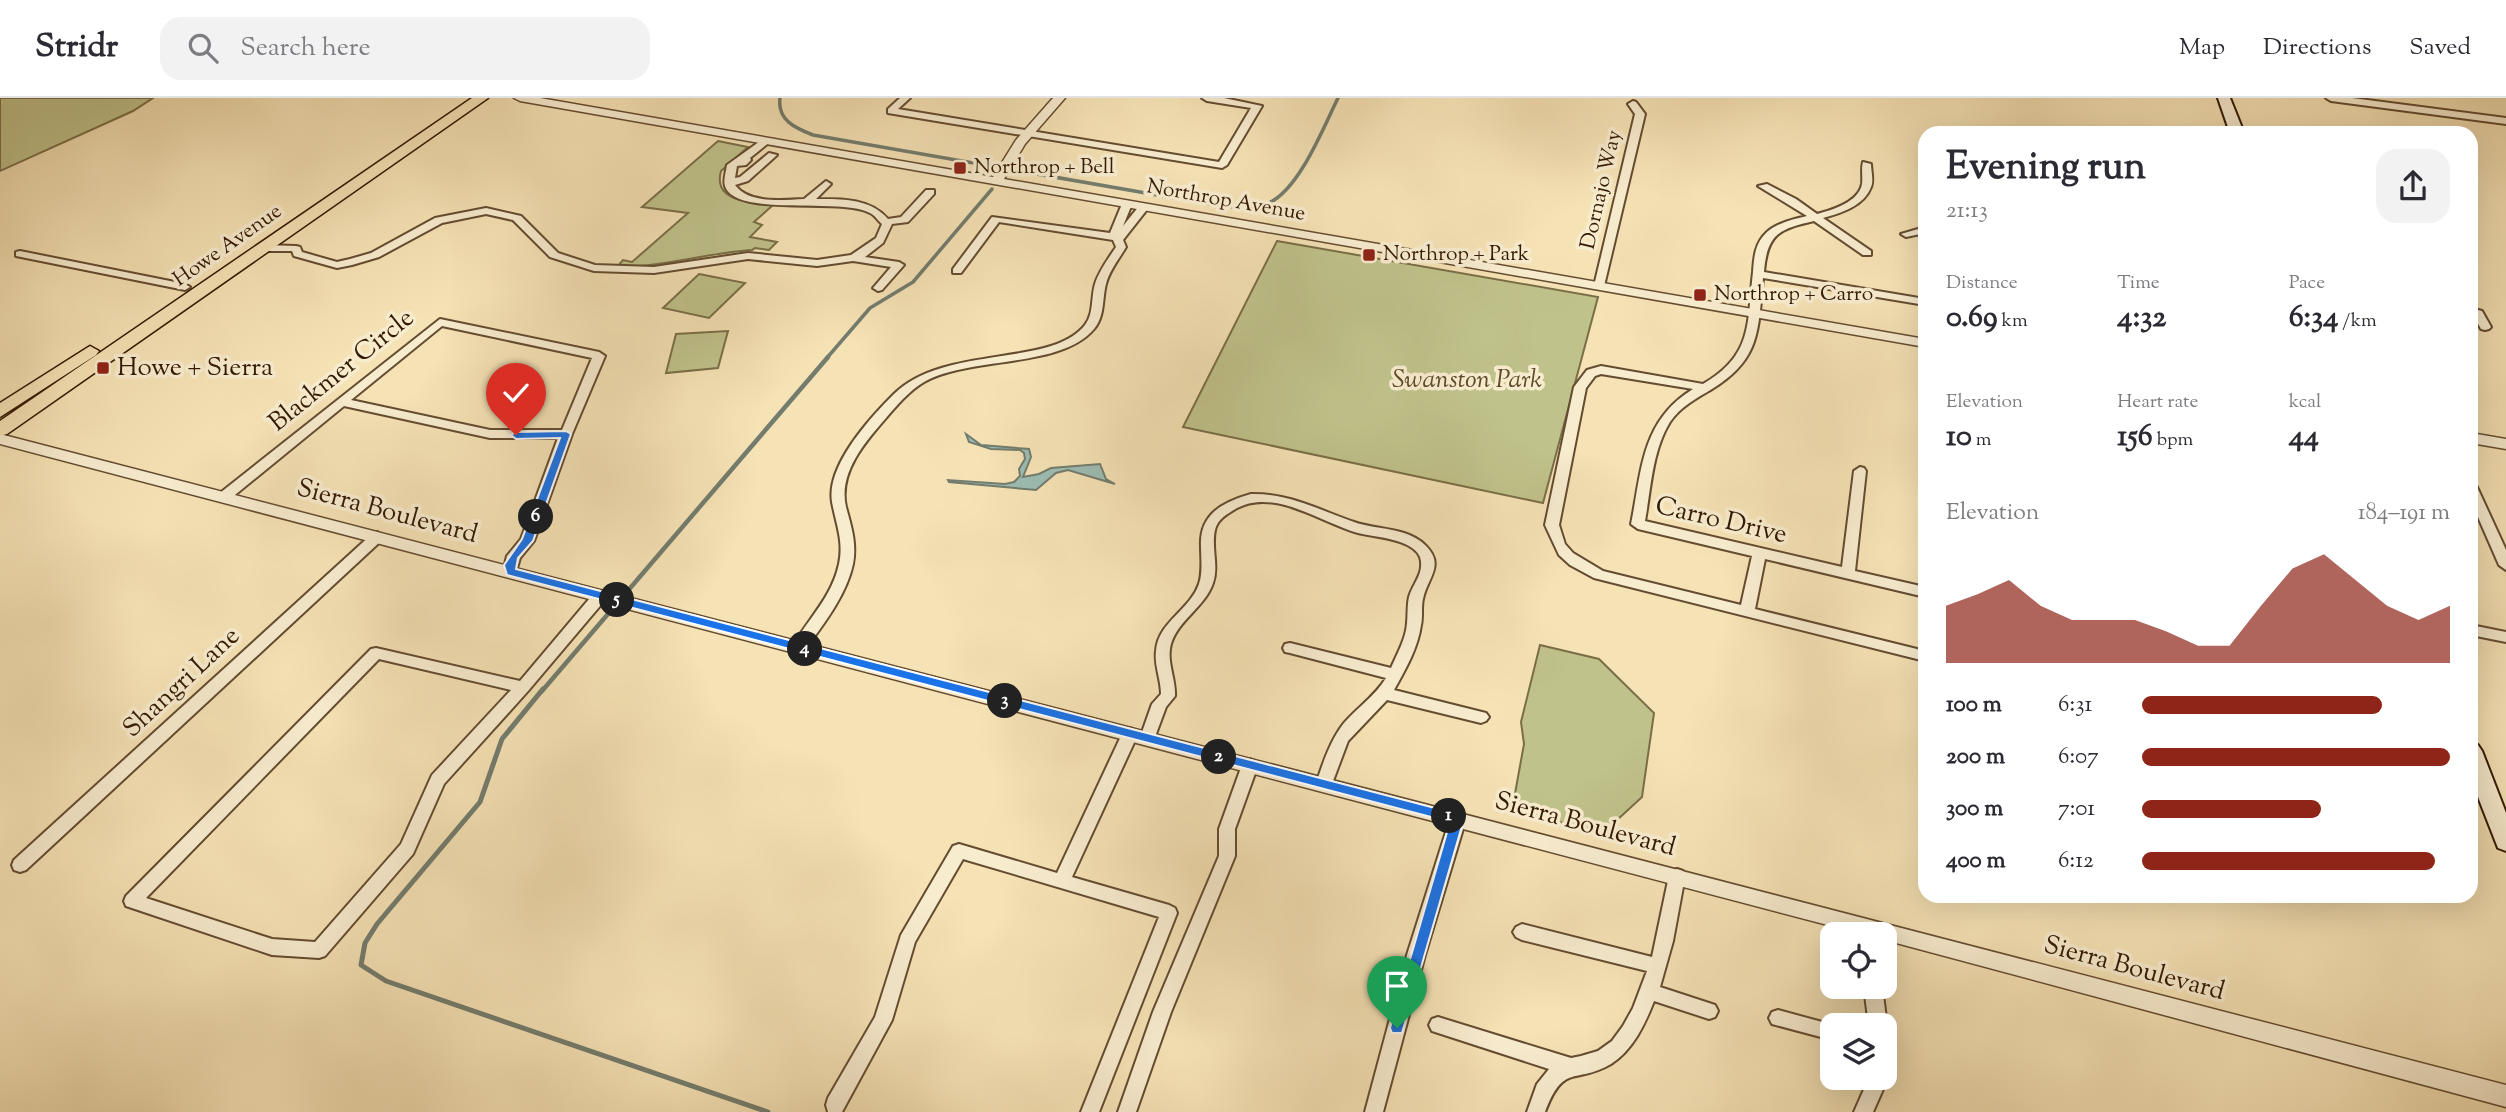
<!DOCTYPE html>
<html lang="en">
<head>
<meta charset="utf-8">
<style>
  :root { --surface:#fff; --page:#f2f2f3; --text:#2b2b33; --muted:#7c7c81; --line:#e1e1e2; --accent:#8f2418 }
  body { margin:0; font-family:"Sorts Mill Goudy",serif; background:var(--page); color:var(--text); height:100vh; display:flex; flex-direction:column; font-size:26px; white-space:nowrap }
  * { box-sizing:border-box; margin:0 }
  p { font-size:23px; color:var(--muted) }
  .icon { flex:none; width:38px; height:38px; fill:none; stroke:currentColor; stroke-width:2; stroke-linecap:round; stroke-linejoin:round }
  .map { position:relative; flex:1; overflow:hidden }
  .side { position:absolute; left:1918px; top:28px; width:560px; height:777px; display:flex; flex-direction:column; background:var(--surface); border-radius:21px; box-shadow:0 7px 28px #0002 }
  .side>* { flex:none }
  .tools { position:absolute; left:1820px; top:824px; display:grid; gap:14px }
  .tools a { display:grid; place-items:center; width:77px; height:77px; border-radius:14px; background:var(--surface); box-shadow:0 7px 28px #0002; font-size:35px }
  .pin { position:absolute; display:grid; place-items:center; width:60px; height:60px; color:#fff; margin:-72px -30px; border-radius:50% 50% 50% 0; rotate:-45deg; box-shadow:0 0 7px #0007 }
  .pin .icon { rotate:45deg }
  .km { position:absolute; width:35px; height:35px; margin:-18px; border-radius:50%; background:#222; color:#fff; font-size:19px; line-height:35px; text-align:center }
  .round { display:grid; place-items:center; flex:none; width:74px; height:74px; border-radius:21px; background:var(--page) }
  .head { display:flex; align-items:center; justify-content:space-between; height:119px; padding:0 28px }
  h1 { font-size:38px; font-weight:700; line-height:52px }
  .figures { display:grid; grid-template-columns:repeat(3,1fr); gap:10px; height:119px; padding:7px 28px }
  .figures div { display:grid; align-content:center }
  .figures b { font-size:30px; font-weight:700 }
  .figures small { font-size:19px; font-weight:400 }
  .figures p { font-size:19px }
  .chart { height:196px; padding:14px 28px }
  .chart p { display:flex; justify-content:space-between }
  .chart svg { width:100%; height:126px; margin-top:7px; fill:var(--accent); opacity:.7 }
  ul { padding:0 28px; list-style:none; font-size:23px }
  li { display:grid; grid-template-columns:112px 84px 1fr; align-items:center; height:52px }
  li i { height:18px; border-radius:9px; background:var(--accent) }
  header { display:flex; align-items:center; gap:42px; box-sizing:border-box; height:98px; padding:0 35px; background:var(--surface); border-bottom:2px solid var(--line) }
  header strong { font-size:33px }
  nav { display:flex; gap:38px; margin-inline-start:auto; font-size:24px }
  .search { width:490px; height:63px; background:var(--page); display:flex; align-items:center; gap:18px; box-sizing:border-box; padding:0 24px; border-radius:21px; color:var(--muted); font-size:26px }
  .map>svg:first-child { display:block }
  .green { fill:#c0c28b; stroke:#7a6e47; stroke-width:2 }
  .water { fill:#9dbdb4; stroke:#737c6d; stroke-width:2 }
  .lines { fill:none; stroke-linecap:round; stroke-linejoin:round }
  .stream-far2 { stroke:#737c6d; stroke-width:3.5 }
  .stream-far1 { stroke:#737c6d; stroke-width:4.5 }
  .stream { stroke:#737c6d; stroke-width:5 }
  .minor-casing { stroke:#644c30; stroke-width:4 }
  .tertiary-casing { stroke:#644c30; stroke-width:3 }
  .secondary-casing { stroke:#331a03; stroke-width:4 }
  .primary-casing { stroke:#331a03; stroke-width:3 }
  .minor { fill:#f8eccf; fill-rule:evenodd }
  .tertiary { fill:#f8eccf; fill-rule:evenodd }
  .secondary { fill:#f8eccf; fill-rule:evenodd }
  .primary { fill:#f5e2b5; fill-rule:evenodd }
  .route { fill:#1a73e8; stroke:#fff; stroke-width:2 }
  .poi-dot { fill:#8f2418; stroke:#f8eccf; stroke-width:2.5 }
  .labels { text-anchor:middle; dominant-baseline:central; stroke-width:7; stroke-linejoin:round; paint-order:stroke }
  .far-poi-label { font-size:21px; fill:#331a03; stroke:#f8eccf; text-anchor:start }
  .far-street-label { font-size:21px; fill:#331a03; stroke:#f8eccf }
  .poi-label { font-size:26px; fill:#331a03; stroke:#f8eccf; text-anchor:start }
  .street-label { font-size:26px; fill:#331a03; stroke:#f8eccf }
  .park-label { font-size:26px; font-style:italic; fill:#5d4c2c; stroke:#f8eccf }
</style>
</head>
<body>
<header>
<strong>Stridr</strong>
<div class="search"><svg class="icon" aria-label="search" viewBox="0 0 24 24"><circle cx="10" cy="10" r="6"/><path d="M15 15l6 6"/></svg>Search here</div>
<nav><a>Map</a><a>Directions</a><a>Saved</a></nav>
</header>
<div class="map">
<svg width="2506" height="1014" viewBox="0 0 2506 1014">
  <rect width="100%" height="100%" fill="#f5e2b5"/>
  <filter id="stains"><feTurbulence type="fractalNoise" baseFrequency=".00286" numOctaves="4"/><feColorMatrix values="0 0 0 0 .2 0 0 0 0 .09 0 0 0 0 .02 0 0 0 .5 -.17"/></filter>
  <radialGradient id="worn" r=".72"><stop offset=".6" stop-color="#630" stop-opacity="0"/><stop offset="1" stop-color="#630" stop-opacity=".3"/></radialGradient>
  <!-- green -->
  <path class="green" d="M0 0H153L133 13 0 73Z
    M718 43 748 49 721 73C712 104 753 105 773 107L754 124 762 127 750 139 777 144 769 152 755 150 752 152C706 155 664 169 617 169L623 162 632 164 688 115 642 109Z
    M1277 143 1598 199 1543 405 1183 329Z
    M699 176 745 185 709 220 663 210Z
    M728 233 718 270 666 275 676 236Z
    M1540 547 1599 561 1654 615 1642 699 1616 723 1614 738 1512 712 1524 646 1521 624Z"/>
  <!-- water -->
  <path class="water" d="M966 336 981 347 1029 351 1031 359 1023 379 1039 376 1051 370 1100 366 1106 381 1115 386 1068 372 1056 375 1036 392 949 384 948 382 1005 386 1014 384 1020 378 1019 371 1025 361 1024 355 1020 352 991 351 969 344Z"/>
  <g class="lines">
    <!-- stream-far2 -->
    <path class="stream-far2" d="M780 0C777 22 795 30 813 37L1209 106C1227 108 1252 113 1269 105 1300 90 1323 30 1338 0
      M826 261 870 210 913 184 992 91"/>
    <!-- stream-far1 -->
    <path class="stream-far1" d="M542 593 828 259"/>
    <!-- stream -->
    <path class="stream" d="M543 591 502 641 480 704 377 826 365 845 361 867 386 883 768 1014"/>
    <defs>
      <path id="minor" d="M900 0H910L898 11 1219 64 1251 10 1207 3 1202 0H1224L1262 8 1227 67 1222 70 888 15V11Z
        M2326 0H2352L2506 20V26L2331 3Z
        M1633 3 1636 4 1645 16 1604 188 1599 191 1594 188 1635 16 1628 6Z
        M763 41 771 43 750 60 751 62 746 67 737 68 735 80 740 79 769 55 777 57 748 83 735 87C749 106 782 102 804 101L826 83 831 86 816 101C841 101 870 100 888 121L901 119 926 92H934V96L908 124 892 126 883 145 865 159 899 164 904 167 882 192 878 193 873 190 891 169 853 163 817 168 748 161 654 175 594 173 550 159 513 122 486 116 442 125 379 159 352 167 337 170 294 158 292 153H265L260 150 265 147 296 148 300 149 302 154 337 164 350 161 371 155 435 120 486 110 521 118 558 155 595 167 654 169 748 155 817 162 851 157 876 140 882 126C878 123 875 117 870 115 842 99 735 120 725 88 723 82 726 74 727 67Z
        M1863 64 1871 66C1871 73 1874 83 1871 89 1864 108 1841 115 1823 120L1871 153V157H1863L1814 123C1779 131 1767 136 1764 174L1925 201V207L1763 180C1758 232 1761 261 1712 291 1697 300 1680 309 1670 324 1652 353 1651 391 1645 423L1842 469 1854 373 1860 369 1864 370 1866 373 1855 473 1925 489V499L1765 461 1755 511 1925 553V563L1594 480 1570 467 1559 457 1545 427 1574 289 1587 272 1601 268 1703 286C1753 257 1747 226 1753 174 1754 159 1755 145 1767 134 1777 125 1794 121 1807 118L1758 88 1767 86 1796 101 1817 116C1832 112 1859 104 1862 86 1863 79 1861 71 1863 64ZM1601 276 1693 291C1641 323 1642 372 1631 426L1638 431 1752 458 1741 507 1603 473 1573 455 1565 446 1559 427 1586 290 1595 278Z
        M1127 103 1132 106 1123 128 1140 107 1149 109 1123 142 1126 149C1119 161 1109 173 1106 186 1102 201 1105 218 1094 231 1060 271 970 258 924 284 909 293 897 307 886 320 865 344 838 375 846 409 851 428 857 445 853 466 846 498 823 527 804 553H794L792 549C808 521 832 499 839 466 844 443 836 426 832 404 826 368 870 320 894 296 945 246 1051 270 1085 227 1094 216 1091 199 1095 186 1099 173 1108 161 1116 149L1113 142 999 124 961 175H953V171L992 119 1110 135 1122 106Z
        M1925 129V135L1906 139 1901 136Z
        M20 153 185 186 190 189 185 192 16 158V154Z
        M2478 212 2482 213 2491 229 2489 231 2485 232 2481 231 2472 215Z
        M440 221 599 254 605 258 572 336 534 443 520 460 515 477H505L503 474 507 458 521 441 558 340H490L344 308 230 401H220L219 398 220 395ZM442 228 592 260 562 332H490L351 302Z
        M2471 385 2477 389 2506 452V472L2499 467 2471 403Z
        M1251 396C1289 395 1319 412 1354 424 1376 432 1407 429 1425 447 1446 467 1427 480 1423 501 1421 509 1423 519 1421 527 1418 550 1405 572 1394 592L1486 615 1489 619 1486 623 1481 625 1387 602 1348 643 1330 691 1324 692 1318 691 1316 686C1323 665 1330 643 1344 625 1358 609 1375 598 1386 580L1290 555 1285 554 1283 550 1285 546 1290 545 1391 570C1397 556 1406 541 1407 525 1408 516 1407 508 1409 499 1413 485 1425 475 1420 459 1413 441 1374 439 1358 435 1319 424 1271 387 1232 413 1224 418 1217 423 1215 432 1211 449 1219 468 1213 485 1205 509 1178 522 1171 546 1166 563 1176 581 1175 598L1166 609 1153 644 1148 646 1143 644 1140 640 1152 606 1161 596C1161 581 1154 567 1156 553 1158 524 1190 512 1199 486 1203 474 1201 461 1201 449 1199 416 1223 404 1251 396Z
        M377 434 384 439 382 442 26 772 20 774 14 772 12 767 14 762 372 436Z
        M600 493 607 498 605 502 528 593 444 686 413 756 325 858 319 860 272 857 126 808 124 803 126 798 371 551 376 550 520 583 595 494ZM379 561 511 592 432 677 401 746 315 844 272 841 146 800Z
        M2471 527 2506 534V544L2471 537Z
        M1130 630 1135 632 1138 636 1072 779 1169 807 1175 810 1177 815 1099 1014H1081L1159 819 963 761 915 844 892 922 842 1014H828L826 1007 828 1000 875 919 901 837 953 748 959 746 1057 775 1122 636 1125 632Z
        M1250 661 1255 663 1258 667 1235 731V758L1171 914 1136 1014H1118L1153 914 1219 758V731L1242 667 1245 663Z
        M1458 714 1464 716 1466 721 1425 857 1383 1014H1365L1407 857 1450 721 1452 716Z
        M1677 771 1683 773 1685 778 1673 843 1660 889 1715 907 1718 913 1715 919 1709 921 1654 903C1645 926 1633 952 1611 966 1575 987 1564 964 1545 1014H1527L1537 986 1549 971 1432 933 1429 927 1432 921 1438 919 1571 960 1581 958 1598 953 1612 943 1623 928 1633 910 1647 873 1522 842 1516 839 1513 834 1516 829 1522 826 1652 859 1669 778 1671 773Z
        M1864 889H1882L1887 928 1885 933V928H1869Z
        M1778 912 1837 928H1832V942L1772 926 1769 920 1772 914Z
        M1885 973 1888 980 1873 1014H1854L1869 980H1885Z"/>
      <path id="tertiary" d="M514 0H540L993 79 1016 42 1053 0H1065L1025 46 1004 81 1925 241V249L520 3Z
        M2471 335 2506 341V351L2471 345Z
        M0 336 2506 987V1009L1885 842V836H1862L0 346Z"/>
      <path id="secondary" d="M2218 0H2230L2244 35H2230Z
        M2471 644 2478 647 2482 653 2506 715V753L2498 750 2471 681Z"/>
      <path id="primary" d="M472 0H488L7 336 0 338V323Z
        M90 248 99 253 96 257 0 319V305Z"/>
    </defs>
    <!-- minor casing -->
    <use href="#minor" class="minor-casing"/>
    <!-- tertiary casing -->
    <use href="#tertiary" class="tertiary-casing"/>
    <!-- secondary casing -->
    <use href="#secondary" class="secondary-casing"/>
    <!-- primary casing -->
    <use href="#primary" class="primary-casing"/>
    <!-- minor -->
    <use href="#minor" class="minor"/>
    <!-- tertiary -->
    <use href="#tertiary" class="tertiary"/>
    <!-- secondary -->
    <use href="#secondary" class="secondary"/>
    <!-- primary -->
    <use href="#primary" class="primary"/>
  </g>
  <!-- route -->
  <path class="route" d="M566 333 571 336 533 443 518 460 516 471 1462 717 1464 721 1402 935H1392L1390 930 1450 724 507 477 504 467 522 441 560 340 516 341 511 337 516 334Z"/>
  <!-- markers -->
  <g class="poi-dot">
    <rect x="953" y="63" width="14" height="14" rx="3.5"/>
    <rect x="1362" y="150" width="14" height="14" rx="3.5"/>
    <rect x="1693" y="190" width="14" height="14" rx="3.5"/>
    <rect x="96" y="263" width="14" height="14" rx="3.5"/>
  </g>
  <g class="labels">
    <!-- far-poi labels -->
    <g class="far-poi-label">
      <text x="974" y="70">Northrop + Bell</text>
      <text x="1383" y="157">Northrop + Park</text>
      <text x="1714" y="197">Northrop + Carro</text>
    </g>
    <!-- far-street labels -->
    <g class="far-street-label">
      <text transform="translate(1602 92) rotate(-77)">Dornajo Way</text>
      <text transform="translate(1226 103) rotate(10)">Northrop Avenue</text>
      <text transform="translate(228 148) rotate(-35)">Howe Avenue</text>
    </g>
    <!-- poi labels -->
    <g class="poi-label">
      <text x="117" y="270">Howe + Sierra</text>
    </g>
    <!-- street labels -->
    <g class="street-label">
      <text transform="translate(342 273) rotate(-39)">Blackmer Circle</text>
      <text transform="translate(387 414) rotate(15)">Sierra Boulevard</text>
      <text transform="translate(1721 423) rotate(13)">Carro Drive</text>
      <text transform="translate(182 585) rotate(-43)">Shangri Lane</text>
      <text transform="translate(1585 727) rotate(15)">Sierra Boulevard</text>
      <text transform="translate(2134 871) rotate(15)">Sierra Boulevard</text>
    </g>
    <!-- park labels -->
    <g class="park-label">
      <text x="1467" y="282">Swanston Park</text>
    </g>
  </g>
  <rect width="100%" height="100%" filter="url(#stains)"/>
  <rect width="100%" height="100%" fill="url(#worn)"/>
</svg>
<div class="tools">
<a><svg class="icon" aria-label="locate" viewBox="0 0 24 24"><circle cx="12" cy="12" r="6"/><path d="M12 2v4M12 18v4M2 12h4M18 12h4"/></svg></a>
<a><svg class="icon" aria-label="layers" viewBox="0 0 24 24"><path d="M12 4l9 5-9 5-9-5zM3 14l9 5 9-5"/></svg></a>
</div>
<div class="pin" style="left:1397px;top:930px;background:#1e9e55"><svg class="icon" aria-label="arrive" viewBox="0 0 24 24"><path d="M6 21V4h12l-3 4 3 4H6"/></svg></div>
<div class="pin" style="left:516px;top:337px;background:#d93025"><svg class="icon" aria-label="check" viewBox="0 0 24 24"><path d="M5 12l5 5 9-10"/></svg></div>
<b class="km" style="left:1449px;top:718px">1</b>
<b class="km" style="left:1219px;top:659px">2</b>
<b class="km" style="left:1005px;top:603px">3</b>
<b class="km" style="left:805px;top:551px">4</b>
<b class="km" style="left:617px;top:502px">5</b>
<b class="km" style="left:536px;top:419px">6</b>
<section class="side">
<div class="head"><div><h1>Evening run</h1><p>21:13</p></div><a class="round"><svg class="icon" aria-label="share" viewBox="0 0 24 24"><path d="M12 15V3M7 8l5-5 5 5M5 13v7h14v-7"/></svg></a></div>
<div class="figures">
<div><p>Distance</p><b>0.69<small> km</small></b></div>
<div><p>Time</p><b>4:32</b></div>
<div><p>Pace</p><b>6:34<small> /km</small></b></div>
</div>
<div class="figures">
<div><p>Elevation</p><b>10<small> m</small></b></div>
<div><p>Heart rate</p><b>156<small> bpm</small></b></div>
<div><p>kcal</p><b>44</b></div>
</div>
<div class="chart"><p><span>Elevation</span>184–191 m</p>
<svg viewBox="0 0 160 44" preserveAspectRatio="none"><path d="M0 44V24L10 20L20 15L30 24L40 29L50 29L60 29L70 33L80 38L90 38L100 24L110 11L120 6L130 15L140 24L150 29L160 24V44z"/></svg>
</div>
<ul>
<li><b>100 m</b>6:31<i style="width:78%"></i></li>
<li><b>200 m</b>6:07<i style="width:100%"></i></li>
<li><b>300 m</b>7:01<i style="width:58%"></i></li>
<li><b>400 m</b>6:12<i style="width:95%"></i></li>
</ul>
</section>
</div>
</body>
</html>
